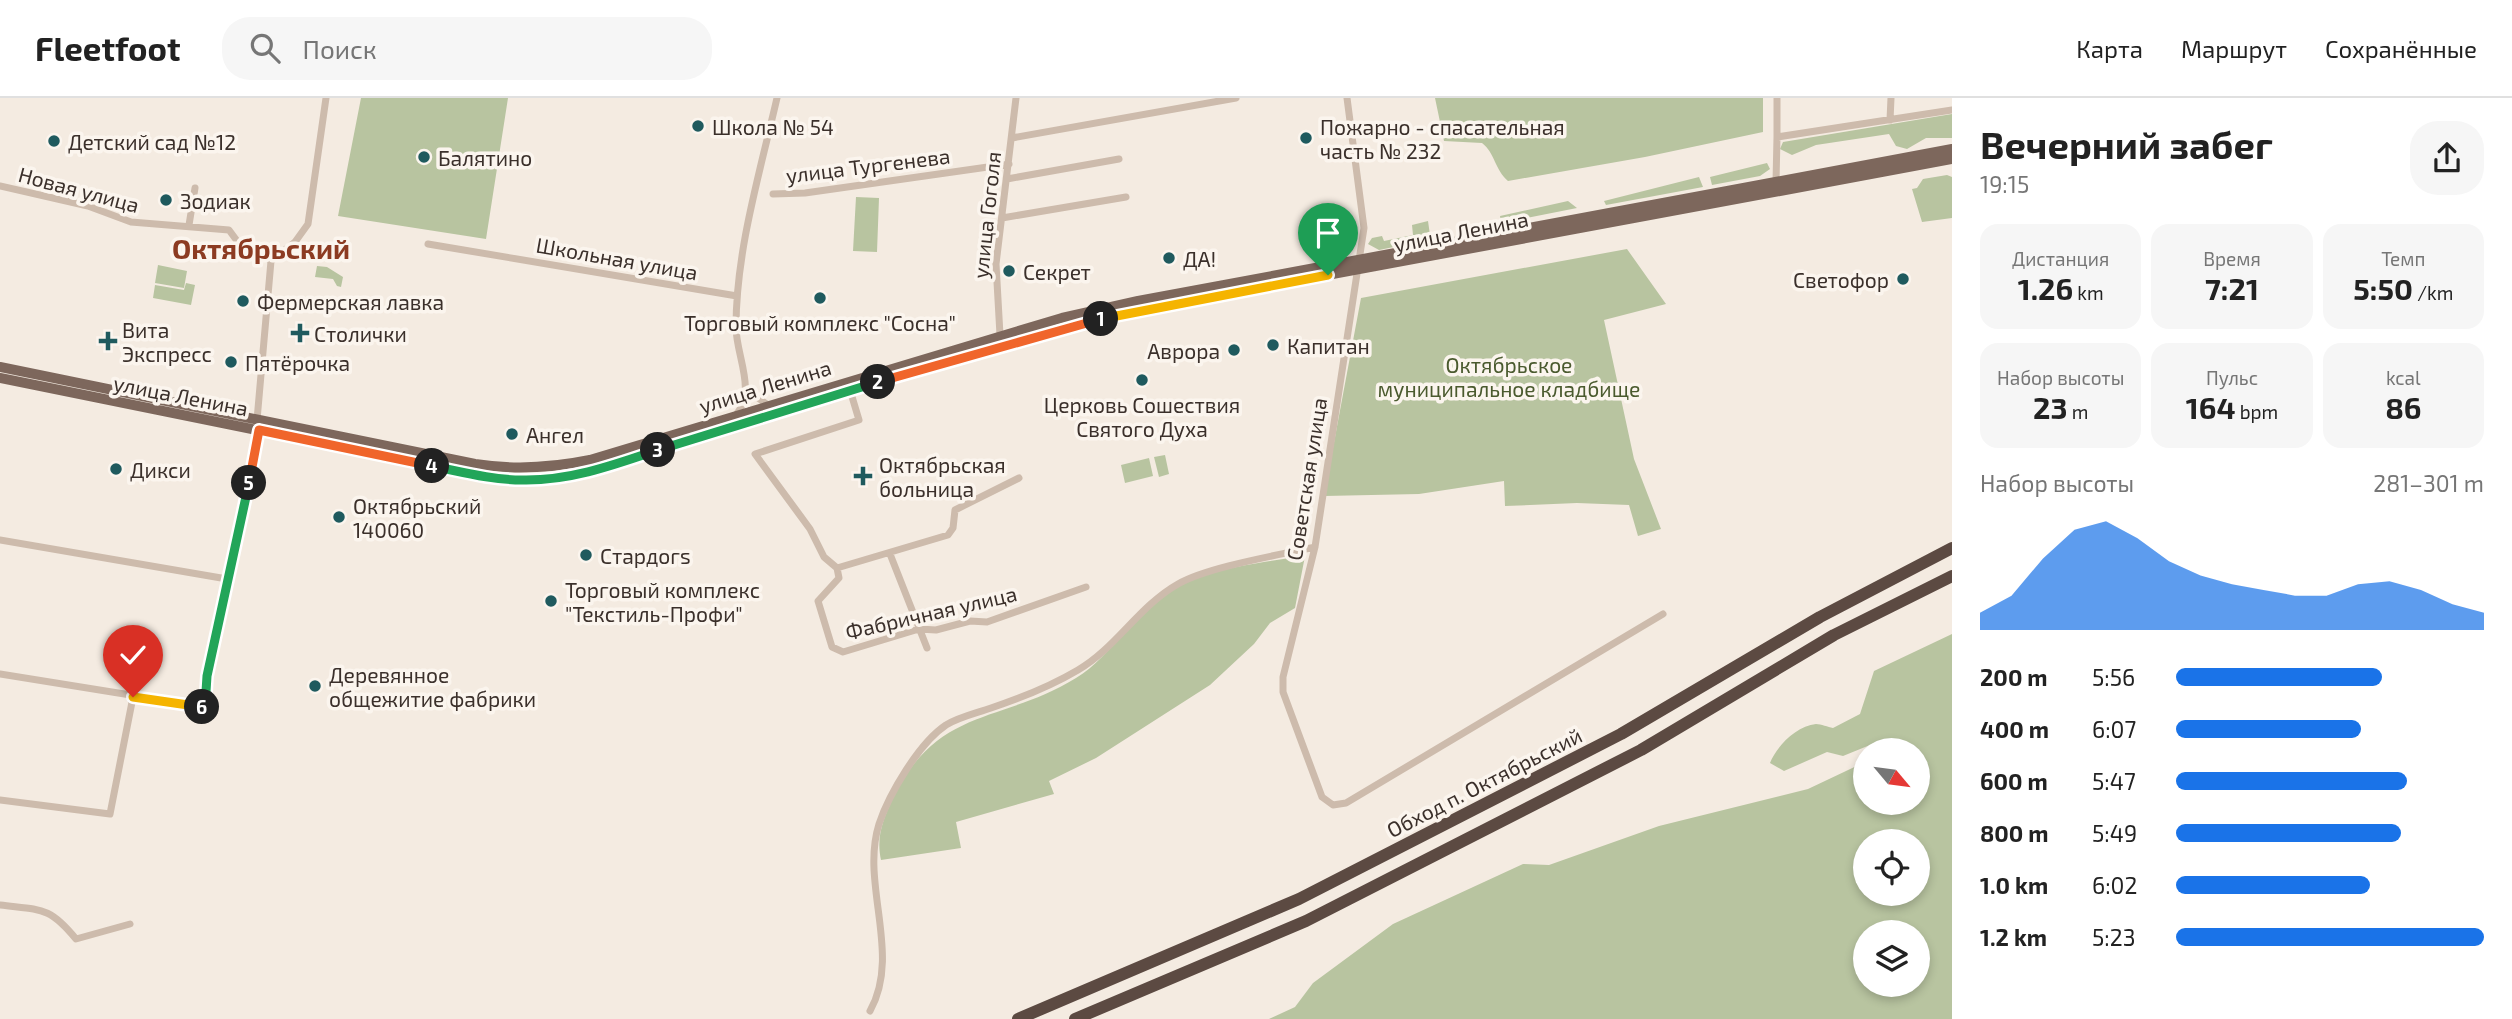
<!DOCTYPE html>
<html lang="ru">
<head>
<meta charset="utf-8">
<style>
  :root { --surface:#fff; --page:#f6f6f6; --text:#222; --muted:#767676; --line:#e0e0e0; --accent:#1a73e8 }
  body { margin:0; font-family:"Exo 2",sans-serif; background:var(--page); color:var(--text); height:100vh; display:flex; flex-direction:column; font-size:26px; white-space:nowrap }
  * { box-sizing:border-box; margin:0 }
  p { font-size:23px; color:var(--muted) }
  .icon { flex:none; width:38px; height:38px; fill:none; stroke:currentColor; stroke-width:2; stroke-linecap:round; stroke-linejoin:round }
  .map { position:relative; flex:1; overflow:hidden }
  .side { display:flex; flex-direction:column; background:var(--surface); width:560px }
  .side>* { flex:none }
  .needle { width:46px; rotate:119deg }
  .buttons { position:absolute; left:1853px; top:640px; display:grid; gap:14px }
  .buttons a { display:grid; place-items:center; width:77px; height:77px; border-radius:50%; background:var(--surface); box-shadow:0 4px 10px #0003; font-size:35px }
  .pin { position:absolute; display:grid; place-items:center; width:60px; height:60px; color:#fff; margin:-72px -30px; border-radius:50% 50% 50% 0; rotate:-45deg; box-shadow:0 0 7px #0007 }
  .pin .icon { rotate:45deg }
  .km { position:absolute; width:35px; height:35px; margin:-18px; border-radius:50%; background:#222; color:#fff; font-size:19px; line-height:35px; text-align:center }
  .round { display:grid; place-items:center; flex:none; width:74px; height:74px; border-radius:28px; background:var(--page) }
  .overview { display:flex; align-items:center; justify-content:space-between; height:119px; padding:0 28px }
  h1 { font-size:38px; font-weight:700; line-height:52px }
  .figures { display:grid; grid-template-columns:repeat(3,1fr); gap:10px; height:119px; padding:7px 28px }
  .figures div { display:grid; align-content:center; border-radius:18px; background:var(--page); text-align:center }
  .figures b { font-size:30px; font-weight:700 }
  .figures small { font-size:19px; font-weight:400 }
  .figures p { font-size:19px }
  .chart { height:196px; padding:14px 28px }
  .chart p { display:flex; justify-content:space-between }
  .chart svg { width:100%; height:126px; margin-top:7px; fill:var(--accent); opacity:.7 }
  ul { padding:0 28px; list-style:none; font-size:23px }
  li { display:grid; grid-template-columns:112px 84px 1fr; align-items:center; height:52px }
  li i { height:18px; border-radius:9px; background:var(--accent) }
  header { display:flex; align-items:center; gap:42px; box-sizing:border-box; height:98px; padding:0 35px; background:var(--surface); border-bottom:2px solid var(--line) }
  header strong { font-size:33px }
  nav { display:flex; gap:38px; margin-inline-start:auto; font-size:24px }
  .search { width:490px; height:63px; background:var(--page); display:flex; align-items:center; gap:18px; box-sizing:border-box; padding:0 24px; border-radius:28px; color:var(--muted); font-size:26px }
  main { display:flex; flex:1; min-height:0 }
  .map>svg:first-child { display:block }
  .green { fill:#b8c4a0; fill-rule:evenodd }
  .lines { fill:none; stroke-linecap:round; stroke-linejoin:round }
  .street { stroke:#cdbbac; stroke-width:7 }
  .primary { stroke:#7d675c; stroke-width:10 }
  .highway { stroke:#5c4a42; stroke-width:12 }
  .split-1-casing { stroke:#fff; stroke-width:14 }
  .split-2-casing { stroke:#fff; stroke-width:14 }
  .split-3-casing { stroke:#fff; stroke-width:14 }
  .split-4-casing { stroke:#fff; stroke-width:14 }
  .split-5-casing { stroke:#fff; stroke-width:14 }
  .split-6-casing { stroke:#fff; stroke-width:14 }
  .split-7-casing { stroke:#fff; stroke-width:14 }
  .split-1 { stroke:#f5b400; stroke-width:9 }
  .split-2 { stroke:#f0652b; stroke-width:9 }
  .split-3 { stroke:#22a559; stroke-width:9 }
  .split-4 { stroke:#22a559; stroke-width:9 }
  .split-5 { stroke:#f0652b; stroke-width:9 }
  .split-6 { stroke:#22a559; stroke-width:9 }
  .split-7 { stroke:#f5b400; stroke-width:9 }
  .poi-dot { fill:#1f5a5e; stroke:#fbf5ee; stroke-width:2.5 }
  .labels { text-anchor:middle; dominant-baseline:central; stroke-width:7; stroke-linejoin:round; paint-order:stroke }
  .poi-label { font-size:21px; fill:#3b302b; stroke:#fbf5ee; text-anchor:start }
  .street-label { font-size:21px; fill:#3b302b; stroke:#fbf5ee }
  .park-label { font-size:21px; fill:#4a5a2e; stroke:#fbf5ee }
  .district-label { font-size:28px; font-weight:bold; fill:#8c3b22; stroke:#fbf5ee }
</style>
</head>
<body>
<header>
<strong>Fleetfoot</strong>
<div class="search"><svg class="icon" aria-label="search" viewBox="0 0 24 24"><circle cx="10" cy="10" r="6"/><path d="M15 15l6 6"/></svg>Поиск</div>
<nav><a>Карта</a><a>Маршрут</a><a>Сохранённые</a></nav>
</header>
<main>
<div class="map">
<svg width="1952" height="921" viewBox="0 0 1952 921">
  <rect width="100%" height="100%" fill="#f4ebe1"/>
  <!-- green -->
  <path class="green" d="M361 0H508L486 141 338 118Z
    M1435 0H1763V34L1645 59 1508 83C1495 72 1495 55 1482 45L1444 43Z
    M1952 16V40H1926L1907 51 1896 48 1889 36 1816 47 1792 57 1780 51 1783 44Z
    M1767 65 1770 71 1760 78 1712 87 1710 79Z
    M1947 77 1952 79V120L1922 124 1912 91 1917 90 1923 81Z
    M1699 79 1703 89 1606 107 1604 103Z
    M856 99 879 100 877 154 853 153Z
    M1568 103 1577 110 1506 124 1501 123 1500 118Z
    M1428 123 1430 137 1423 143 1379 152 1368 146 1372 140 1382 138 1384 143 1413 137 1412 127Z
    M1627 151 1666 206 1604 222 1634 361 1661 431 1638 438 1629 407 1577 405 1505 408 1504 383 1419 396 1324 398 1361 200Z
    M158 167 187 173 184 190 155 185Z
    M317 168 327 169 343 179 341 189 337 188 333 181 315 179Z
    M186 185 195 187 191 207 153 200 155 187 184 192Z
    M1165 357 1169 376 1159 379 1154 359Z
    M1149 360 1153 378 1125 385 1121 367Z
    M1305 458 1295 510 1270 525 1254 546 1210 587 1096 660 1049 683 1054 696 956 724 961 750 881 762C876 739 883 722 892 702 937 607 1002 626 1076 580 1114 557 1134 512 1171 489 1197 473 1274 462 1305 458Z
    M1952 536V921H1269L1295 909 1313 885 1393 826 1523 766 1549 767 1659 728 1808 691 1865 664 1866 705H1918V653H1880L1870 647 1843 658 1827 654 1784 673 1770 665C1776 649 1796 628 1816 626 1821 626 1828 629 1833 630L1860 616 1874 573ZM1866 744H1918V796H1866ZM1866 835H1918V887H1866Z"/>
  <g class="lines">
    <!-- street -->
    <path class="street" d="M1347 0 1364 130 1315 449 1283 579V594L1322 699 1333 707 1346 705 1663 516
      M1777 0V39
      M1890 22 1891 0
      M1012 40 1236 0
      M1007 81 1119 61
      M1776 84 1777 39 1952 12
      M0 88 88 108 131 124 229 132 243 151 259 153 271 163 257 322
      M773 96 805 95 1009 66
      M1002 120 1126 99
      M189 127 195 90
      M428 146 737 198
      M271 163 295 144 308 126 326 0
      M1000 237 996 166 1016 0
      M747 292 768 307
      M850 292 859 322 755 356 810 431 824 459 837 470 948 437 953 430 955 412 1019 380
      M736 317C757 292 736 258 736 229 736 153 760 74 777 0
      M0 442 227 481
      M890 456 927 550
      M837 470 839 480 818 503 832 549 843 554 919 531 936 532 970 523 987 524 1086 489
      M0 576 205 609 207 578 259 332
      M0 702 110 716 133 599
      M0 807C41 812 49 808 76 841L130 826
      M870 913C902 856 860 786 879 726 889 696 919 645 946 627 959 619 977 615 991 610 1021 600 1051 588 1078 572 1116 550 1139 508 1178 486 1207 469 1279 457 1315 449"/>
    <!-- primary -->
    <path class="primary" d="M0 269 475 366C514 372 551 370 590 362L1062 220 1138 203 1952 51
      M0 280 483 378C522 384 556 381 594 373L1002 246 1139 212 1952 61"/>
    <!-- highway -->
    <path class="highway" d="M1018 921 1299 801 1621 636 1820 519 1952 450
      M1075 921 1306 823 1641 652 1834 537 1952 478"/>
  </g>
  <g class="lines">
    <defs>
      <path id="split-1" d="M1101 221 1328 177"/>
      <path id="split-2" d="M878 284 1101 221"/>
      <path id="split-3" d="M658 352 878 284"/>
      <path id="split-4" d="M432 368C462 374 492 382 522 382 570 383 614 367 658 352"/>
      <path id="split-5" d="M249 385 259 332 432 368"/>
      <path id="split-6" d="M202 609H205L207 578 249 385"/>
      <path id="split-7" d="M133 599 202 609"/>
    </defs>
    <!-- split-1 casing -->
    <use href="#split-1" class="split-1-casing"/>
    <!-- split-2 casing -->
    <use href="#split-2" class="split-2-casing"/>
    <!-- split-3 casing -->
    <use href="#split-3" class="split-3-casing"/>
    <!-- split-4 casing -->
    <use href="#split-4" class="split-4-casing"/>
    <!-- split-5 casing -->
    <use href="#split-5" class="split-5-casing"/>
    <!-- split-6 casing -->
    <use href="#split-6" class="split-6-casing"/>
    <!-- split-7 casing -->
    <use href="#split-7" class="split-7-casing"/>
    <!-- split-1 -->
    <use href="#split-1" class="split-1"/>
    <!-- split-2 -->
    <use href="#split-2" class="split-2"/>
    <!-- split-3 -->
    <use href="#split-3" class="split-3"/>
    <!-- split-4 -->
    <use href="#split-4" class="split-4"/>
    <!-- split-5 -->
    <use href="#split-5" class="split-5"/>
    <!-- split-6 -->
    <use href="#split-6" class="split-6"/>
    <!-- split-7 -->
    <use href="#split-7" class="split-7"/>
  </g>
  <!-- markers -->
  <g class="poi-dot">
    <circle cx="698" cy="28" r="7"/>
    <circle cx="1306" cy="40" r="7"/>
    <circle cx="54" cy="43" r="7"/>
    <circle cx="424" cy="59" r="7"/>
    <circle cx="166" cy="102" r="7"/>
    <circle cx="1169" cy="160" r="7"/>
    <circle cx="1009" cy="173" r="7"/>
    <circle cx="1903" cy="181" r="7"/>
    <circle cx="820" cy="200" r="7"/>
    <circle cx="243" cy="203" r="7"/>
    <path d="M296.5 224.5h7v7h7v7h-7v7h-7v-7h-7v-7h7z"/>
    <path d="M104.5 232.5h7v7h7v7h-7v7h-7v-7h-7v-7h7z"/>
    <circle cx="1273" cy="247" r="7"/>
    <circle cx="1234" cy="252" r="7"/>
    <circle cx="231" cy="264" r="7"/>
    <circle cx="1142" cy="282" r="7"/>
    <circle cx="512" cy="336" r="7"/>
    <circle cx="116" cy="371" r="7"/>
    <path d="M859.5 367.5h7v7h7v7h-7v7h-7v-7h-7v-7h7z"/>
    <circle cx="339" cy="419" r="7"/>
    <circle cx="586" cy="457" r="7"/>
    <circle cx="551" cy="503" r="7"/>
    <circle cx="315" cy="588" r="7"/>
  </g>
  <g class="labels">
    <!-- poi labels -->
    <g class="poi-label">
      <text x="712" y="28">Школа № 54</text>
      <text x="1320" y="28">Пожарно - спасательная<tspan x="1320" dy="24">часть № 232</tspan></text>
      <text x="68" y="43">Детский сад №12</text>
      <text x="438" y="59">Балятино</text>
      <text x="180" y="102">Зодиак</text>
      <text x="1183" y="160">ДА!</text>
      <text x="1023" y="173">Секрет</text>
      <text x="1889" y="181" text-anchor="end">Светофор</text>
      <text x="257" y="203">Фермерская лавка</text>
      <text x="820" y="224" text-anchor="middle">Торговый комплекс "Сосна"</text>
      <text x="122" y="231">Вита<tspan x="122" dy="24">Экспресс</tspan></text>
      <text x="314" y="235">Столички</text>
      <text x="1287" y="247">Капитан</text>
      <text x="1220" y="252" text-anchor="end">Аврора</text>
      <text x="245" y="264">Пятёрочка</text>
      <text x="1142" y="306" text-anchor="middle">Церковь Сошествия<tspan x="1142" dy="24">Святого Духа</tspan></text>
      <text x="526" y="336">Ангел</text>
      <text x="879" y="366">Октябрьская<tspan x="879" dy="24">больница</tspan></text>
      <text x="130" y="371">Дикси</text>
      <text x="353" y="407">Октябрьский<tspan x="353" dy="24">140060</tspan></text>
      <text x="600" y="457">Стардогs</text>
      <text x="565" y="491">Торговый комплекс<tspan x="565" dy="24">"Текстиль-Профи"</tspan></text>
      <text x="329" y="576">Деревянное<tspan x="329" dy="24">общежитие фабрики</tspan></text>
    </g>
    <!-- street labels -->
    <g class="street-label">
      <text transform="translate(868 67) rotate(-7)">улица Тургенева</text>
      <text transform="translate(79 91) rotate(15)">Новая улица</text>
      <text transform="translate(986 117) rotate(-84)">улица Гоголя</text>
      <text transform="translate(1461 133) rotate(-11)">улица Ленина</text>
      <text transform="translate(617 160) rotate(10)">Школьная улица</text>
      <text transform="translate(765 288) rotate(-17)">улица Ленина</text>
      <text transform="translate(181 297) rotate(11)">улица Ленина</text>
      <text transform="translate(1306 381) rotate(-81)">Советская улица</text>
      <text transform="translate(931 514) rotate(-13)">Фабричная улица</text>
      <text transform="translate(1484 684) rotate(-27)">Обход п. Октябрьский</text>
    </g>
    <!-- park labels -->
    <g class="park-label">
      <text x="1509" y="266">Октябрьское<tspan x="1509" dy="24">муниципальное кладбище</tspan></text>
    </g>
    <!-- district labels -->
    <g class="district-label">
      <text x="261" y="150">Октябрьский</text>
    </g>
  </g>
</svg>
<div class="buttons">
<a><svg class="needle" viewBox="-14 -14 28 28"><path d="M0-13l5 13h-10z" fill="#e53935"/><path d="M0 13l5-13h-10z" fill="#767676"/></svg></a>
<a><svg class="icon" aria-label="locate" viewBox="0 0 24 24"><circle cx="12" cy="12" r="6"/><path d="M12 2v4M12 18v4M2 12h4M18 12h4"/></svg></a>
<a><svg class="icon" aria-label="layers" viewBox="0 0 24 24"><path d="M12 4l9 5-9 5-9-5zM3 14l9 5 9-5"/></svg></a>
</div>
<div class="pin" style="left:1328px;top:177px;background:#1e9e55"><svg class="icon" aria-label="arrive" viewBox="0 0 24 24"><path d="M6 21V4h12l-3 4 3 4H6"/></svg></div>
<div class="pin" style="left:133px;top:599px;background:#d93025"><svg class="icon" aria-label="check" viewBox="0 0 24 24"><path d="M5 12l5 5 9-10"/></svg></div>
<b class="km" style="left:1101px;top:221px">1</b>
<b class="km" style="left:878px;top:284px">2</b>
<b class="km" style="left:658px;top:352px">3</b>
<b class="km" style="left:432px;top:368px">4</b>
<b class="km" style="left:249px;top:385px">5</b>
<b class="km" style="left:202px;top:609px">6</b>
</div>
<section class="side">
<div class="overview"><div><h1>Вечерний забег</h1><p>19:15</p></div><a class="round"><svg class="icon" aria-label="share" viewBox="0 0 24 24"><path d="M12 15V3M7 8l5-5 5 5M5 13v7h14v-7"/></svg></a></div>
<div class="figures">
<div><p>Дистанция</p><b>1.26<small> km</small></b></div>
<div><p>Время</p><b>7:21</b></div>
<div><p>Темп</p><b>5:50<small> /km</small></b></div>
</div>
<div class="figures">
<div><p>Набор высоты</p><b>23<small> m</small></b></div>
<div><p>Пульс</p><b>164<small> bpm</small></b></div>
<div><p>kcal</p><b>86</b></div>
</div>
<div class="chart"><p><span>Набор высоты</span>281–301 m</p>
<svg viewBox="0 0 160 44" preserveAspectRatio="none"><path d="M0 44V38L10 32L20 19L30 9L40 6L50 12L60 20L70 25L80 28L90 30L100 32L110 32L120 28L130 27L140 30L150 35L160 38V44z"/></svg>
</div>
<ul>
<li><b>200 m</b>5:56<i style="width:67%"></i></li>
<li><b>400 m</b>6:07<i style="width:60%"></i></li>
<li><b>600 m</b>5:47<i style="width:75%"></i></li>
<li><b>800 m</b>5:49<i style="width:73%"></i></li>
<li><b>1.0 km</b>6:02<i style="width:63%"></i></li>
<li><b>1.2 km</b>5:23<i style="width:100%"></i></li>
</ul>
</section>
</main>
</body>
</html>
